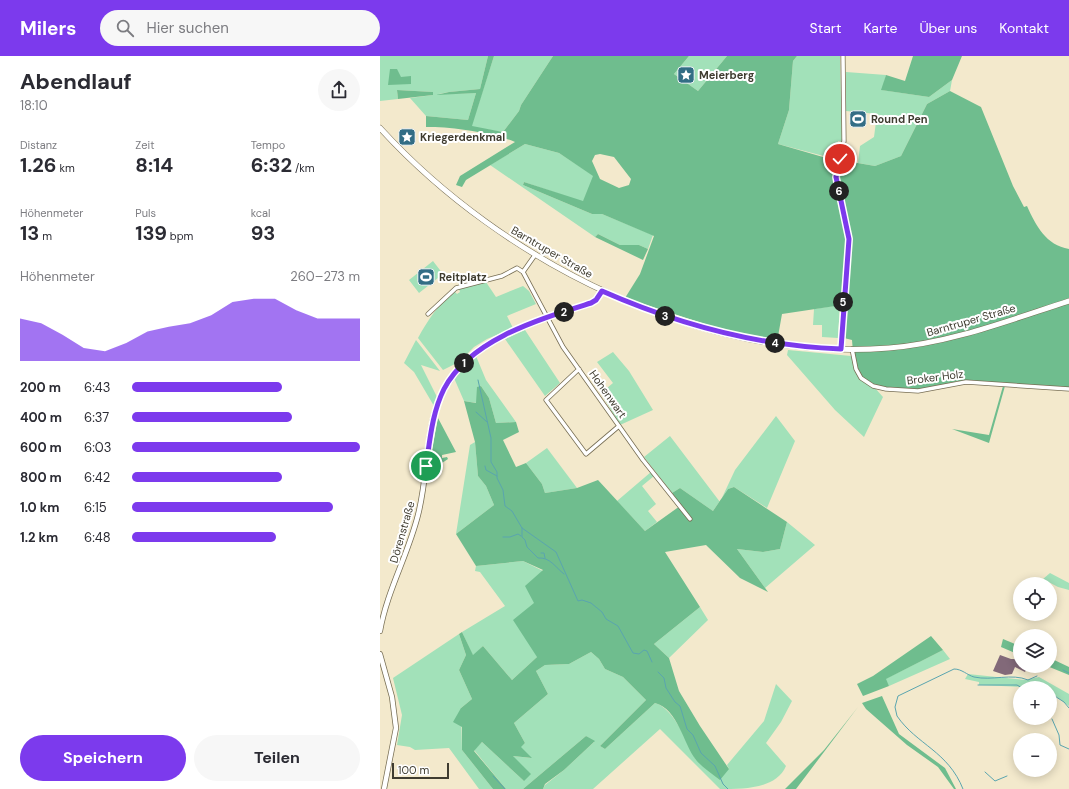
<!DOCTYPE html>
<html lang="de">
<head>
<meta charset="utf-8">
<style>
  :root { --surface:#fff; --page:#f7f7f7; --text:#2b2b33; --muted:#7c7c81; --accent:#7c3aed }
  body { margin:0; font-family:"DM Sans",sans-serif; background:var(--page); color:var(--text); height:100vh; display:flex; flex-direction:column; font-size:15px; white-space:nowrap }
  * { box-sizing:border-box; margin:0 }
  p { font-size:13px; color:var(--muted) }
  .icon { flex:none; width:22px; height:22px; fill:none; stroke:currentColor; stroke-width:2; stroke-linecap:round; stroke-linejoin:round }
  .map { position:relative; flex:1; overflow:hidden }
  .drawer { display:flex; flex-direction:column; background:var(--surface); width:380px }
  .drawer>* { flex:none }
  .tools { position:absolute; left:633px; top:521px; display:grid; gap:8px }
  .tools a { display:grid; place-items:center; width:44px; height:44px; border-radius:50%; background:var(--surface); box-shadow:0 2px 10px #0003; font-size:20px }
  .scale { position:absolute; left:12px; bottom:10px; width:57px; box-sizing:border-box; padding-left:4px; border:2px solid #3f3c30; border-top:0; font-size:11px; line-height:14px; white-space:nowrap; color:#3f3c30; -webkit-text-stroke:3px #fff; paint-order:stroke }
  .pin { position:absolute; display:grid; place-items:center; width:34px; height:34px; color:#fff; margin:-17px; border:2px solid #fff; border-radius:50%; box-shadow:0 1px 4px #0007 }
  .km { position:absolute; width:20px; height:20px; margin:-10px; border-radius:50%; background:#222; color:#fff; font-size:11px; line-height:20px; text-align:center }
  .round { display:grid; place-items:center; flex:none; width:42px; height:42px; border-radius:21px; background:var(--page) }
  .head { display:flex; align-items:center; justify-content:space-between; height:68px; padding:0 20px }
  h1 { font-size:22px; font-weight:700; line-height:30px }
  .metrics { display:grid; grid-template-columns:repeat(3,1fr); gap:6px; height:68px; padding:4px 20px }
  .metrics div { display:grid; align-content:center }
  .metrics b { font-size:20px; font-weight:700 }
  .metrics small { font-size:11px; font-weight:400 }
  .metrics p { font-size:11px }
  .chart { height:112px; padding:8px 20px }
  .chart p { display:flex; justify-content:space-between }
  .chart svg { width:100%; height:72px; margin-top:4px; fill:var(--accent); opacity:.7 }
  .button { display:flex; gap:8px; margin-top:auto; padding:8px 20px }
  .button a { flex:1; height:46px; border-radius:24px; background:var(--accent); color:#fff; font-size:16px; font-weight:700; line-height:46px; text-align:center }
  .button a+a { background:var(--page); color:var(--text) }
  ul { padding:0 20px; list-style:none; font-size:13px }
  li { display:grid; grid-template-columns:64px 48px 1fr; align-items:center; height:30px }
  li i { height:10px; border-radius:5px; background:var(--accent) }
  header { display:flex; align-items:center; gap:24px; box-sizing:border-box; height:56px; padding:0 20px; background:var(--accent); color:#fff }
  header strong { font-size:19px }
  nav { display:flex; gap:22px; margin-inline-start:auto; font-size:14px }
  .search { width:280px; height:36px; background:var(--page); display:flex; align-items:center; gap:10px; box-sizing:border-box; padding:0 14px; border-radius:22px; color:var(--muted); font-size:15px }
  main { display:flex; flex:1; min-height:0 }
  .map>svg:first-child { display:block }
  .green { fill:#a2e1b9 }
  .forest { fill:#6fbd8e; fill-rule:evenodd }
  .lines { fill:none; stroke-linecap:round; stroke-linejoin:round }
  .stream { stroke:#5aa5af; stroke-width:1 }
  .building { fill:#826979 }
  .minor-casing { stroke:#776e54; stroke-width:5 }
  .tertiary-casing { stroke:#776e54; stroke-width:6 }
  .secondary-casing { stroke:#776e54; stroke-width:6 }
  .minor { stroke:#fff; stroke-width:3.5 }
  .tertiary { stroke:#fff; stroke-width:4.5 }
  .secondary { stroke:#fff; stroke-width:5 }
  .route-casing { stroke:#fff; stroke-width:8 }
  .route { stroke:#7c3aed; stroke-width:5 }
  .labels { text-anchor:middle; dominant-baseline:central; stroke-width:4; stroke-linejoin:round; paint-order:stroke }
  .poi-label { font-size:11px; font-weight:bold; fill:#3f3c30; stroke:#fff; text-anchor:start }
  .street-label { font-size:11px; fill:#3f3c30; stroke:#fff }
</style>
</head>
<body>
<header>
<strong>Milers</strong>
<div class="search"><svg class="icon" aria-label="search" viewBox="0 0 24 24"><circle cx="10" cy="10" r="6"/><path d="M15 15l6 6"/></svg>Hier suchen</div>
<nav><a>Start</a><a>Karte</a><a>Über uns</a><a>Kontakt</a></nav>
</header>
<main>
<section class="drawer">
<div class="head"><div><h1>Abendlauf</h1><p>18:10</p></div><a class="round"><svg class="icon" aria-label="share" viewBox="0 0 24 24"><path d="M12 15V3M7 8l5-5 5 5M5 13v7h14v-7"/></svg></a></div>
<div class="metrics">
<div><p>Distanz</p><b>1.26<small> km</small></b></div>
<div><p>Zeit</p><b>8:14</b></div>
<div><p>Tempo</p><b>6:32<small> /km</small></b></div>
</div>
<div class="metrics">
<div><p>Höhenmeter</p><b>13<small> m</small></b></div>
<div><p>Puls</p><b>139<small> bpm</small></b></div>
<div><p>kcal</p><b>93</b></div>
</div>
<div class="chart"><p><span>Höhenmeter</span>260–273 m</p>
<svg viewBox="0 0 160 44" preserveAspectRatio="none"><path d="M0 44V18L10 21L20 28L30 36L40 38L50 33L60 26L70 23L80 21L90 16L100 8L110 6L120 6L130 13L140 18L150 18L160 18V44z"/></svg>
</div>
<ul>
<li><b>200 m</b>6:43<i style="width:66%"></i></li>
<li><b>400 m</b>6:37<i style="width:70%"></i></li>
<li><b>600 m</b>6:03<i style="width:100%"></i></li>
<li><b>800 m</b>6:42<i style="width:66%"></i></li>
<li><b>1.0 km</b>6:15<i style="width:88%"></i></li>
<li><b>1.2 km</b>6:48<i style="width:63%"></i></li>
</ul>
<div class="button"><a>Speichern</a><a>Teilen</a></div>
</section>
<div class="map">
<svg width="689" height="733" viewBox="0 0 689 733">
  <rect width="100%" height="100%" fill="#f3e9cc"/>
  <!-- green -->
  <path class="green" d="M0 0H108L100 33 69 36 59 38 96 37 88 64 46 60 30 42 53 39V36L17 34 18 43 0 45Z
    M114 0H173L141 49 139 55 123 76 91 71Z
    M309 0H347L318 35 294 18Z
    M417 0H460L462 86 458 85 455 103 398 88 409 54 413 5Z
    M466 16 506 19 502 34 549 41 572 24 570 35 547 48 521 100 495 110 478 107 480 90 494 81 497 58 466 55Z
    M145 88 179 97 214 120 203 146 144 126 143 129 212 158H222L273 179 268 193 259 189H240L218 178 215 181 110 109Z
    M53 205 63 218 39 237 29 224Z
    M106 226 116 241 143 230 149 235 156 248 127 260 133 272 107 283 94 291 79 306 63 314 38 282C48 264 58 248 75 236L77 238 80 236 79 233Z
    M460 249 458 282 442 281V269H433L434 253Z
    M145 274 180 327 165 340 125 283Z
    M36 284 60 315 41 309 57 341 54 350 34 316 24 307Z
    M408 294 471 300 480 322 494 331 503 341 484 381 455 354 407 299Z
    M233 296 249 315 273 354 240 369 221 337 233 327 217 306Z
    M96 300 106 324 136 366 116 367 109 342 101 330 97 332V347L84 345 74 322 84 310Z
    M396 360 415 385 387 452 354 431 348 433 333 455 300 432 292 437 264 401 290 380 340 446 355 414Z
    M95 386 98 420 106 430 114 449 76 478 90 389Z
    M167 392 197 432 165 437 162 428 146 407Z
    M271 416 274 420 262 430 276 448 268 455 277 466 265 475 237 445Z
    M407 466 435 489 385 532 357 493 383 496 400 493Z
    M143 505 163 515 154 547 157 601 132 624 103 590 93 600 82 576 125 550 100 516 95 515 96 510Z
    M670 517 689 527V534L678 531 663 523Z
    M320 551 328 564 289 602 274 588Z
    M79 578 86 599 79 614 92 643 81 652 82 694 113 733H99L69 692 35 694 30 691 17 689 22 659 13 622Z
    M563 594 570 603 509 630 505 623Z
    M211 596 219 603 225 613 243 621 266 644 220 690 225 693 275 647C294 652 307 687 316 704L349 713 347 709 384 665 396 628 412 645 401 666 386 687 406 710C396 733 364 733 340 733L280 673 213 733H163L165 729 184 714 214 686 206 680 143 733H126L94 694 102 686 144 725 133 700 151 702 140 691 145 687 134 667 168 638 156 615 165 609 189 608Z
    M588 618 645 624 659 621 689 638V650L670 636V632L599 629V626L585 623Z"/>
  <!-- forest -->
  <path class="forest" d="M108 0H114L92 70 123 76 139 55 141 49 173 0H309L294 18 318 35 347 0H417L413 5 409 54 398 88 443 101 495 110 521 100 547 48 570 35 601 51 633 130 644 151 647 150C656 170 666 189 689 193V332L585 325C572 325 559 330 546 333 533 336 492 333 483 322 474 312 473 296 472 284L460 281 462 249 402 258 397 286 331 270 245 242 260 218 274 180 222 158H212L143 129 144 126 203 145 213 120 179 97 145 88 86 124 82 131 76 129 80 120 135 86C115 77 69 70 46 71V60L88 64 96 37 56 39 69 36 100 33ZM220 98 234 101 251 123 249 129 239 132 220 123 212 105 215 99Z
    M533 0H582L572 24 549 41 501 34 506 19 525 25Z
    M10 13H17L21 21 31 20V28L8 29Z
    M17 34 53 36V39L18 43Z
    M218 178 240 189H259L268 193 263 204 215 181Z
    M101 330 109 342 116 367 136 366 139 376 123 384 136 411 146 407 162 428 165 437 197 432 218 424 265 475 300 450 292 437 300 432 333 455 348 433 354 431 407 466 400 493 383 496 357 493 388 536 360 522 326 489 285 496 320 551 274 588 289 602 299 635 320 670 349 713 340 724C332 718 322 711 316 704 303 687 298 653 275 647L225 693 220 690 266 644 243 621 225 613 219 603 211 596 189 608 165 609 156 615 168 638 134 667 145 687 141 691 152 702 133 700 151 718 144 725 102 686 94 695 126 733H113L82 694V671L73 666 81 652 92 643 79 614 86 599 79 578 82 576 93 599 103 590 132 624 157 601 133 564 154 547 145 530 163 514 143 505 96 510 76 478 114 449 106 430 98 420 95 386 84 345 96 347 97 331Z
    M623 330H625L609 387 572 373 609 379Z
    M58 362 76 396 62 399V402L67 401 68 403 53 413 52 410 60 404 58 401 50 404Z
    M551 580 563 594 506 623 509 630 483 640 477 628 493 620Z
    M623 583 640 590V599L621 591Z
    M670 602 689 611V619L667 610H670Z
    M502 640 519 678 565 712 576 733H574L558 711 527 689 486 653 482 647Z
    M478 651 416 733H405L444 694Z
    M206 680 215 685 184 714 165 728 163 733H143Z"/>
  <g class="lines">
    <!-- stream -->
    <path class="stream" d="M98 324 111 382V406L117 416V422L123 434 125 450 132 455 142 472 176 496 198 545 202 544 211 547 222 556 226 563 238 570 253 597 259 598 264 594 267 595 272 606
      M96 356 107 366
      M105 410 106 414 117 420
      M142 472V481L145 484 147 491 158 502C170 501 175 511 184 518
      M123 481H130L138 478 141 480
      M161 497H164L165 502
      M683 614 689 617
      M278 616 284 622 286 632 295 646 300 650 307 673 313 679 321 697 335 710 343 728 348 733
      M598 629H637L642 632
      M670 637 684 646 689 652
      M672 663 679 679 680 689 689 693
      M605 716 615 725 627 720
      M113 720 125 733
      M583 733C568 695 537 689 517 660L515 651 518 640 574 613C582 613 587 619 594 621 612 625 632 617 648 624L657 620"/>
  </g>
  <!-- building -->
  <path class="building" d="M620 599 631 603H640V610H648L645 616 635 611 632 618 625 619 613 615Z"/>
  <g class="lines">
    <defs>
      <path id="minor" d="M143 216 183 291 263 404 310 463
        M48 258 76 232 122 220 137 212 143 216 155 199
        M461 293 469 183 456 121 464 85 463 0
        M472 293 476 313 481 322 493 330 506 333 538 335 586 326 689 333
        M199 313 166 344 206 398 239 370"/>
      <path id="tertiary" d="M0 575C7 535 28 499 38 459 46 428 46 395 53 363 69 290 147 267 211 247L216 244 222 235
        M0 598 12 641 16 672 4 733"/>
      <path id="secondary" d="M0 72C123 207 323 307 509 292 571 287 630 264 689 245"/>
    </defs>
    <!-- minor casing -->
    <use href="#minor" class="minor-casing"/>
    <!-- tertiary casing -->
    <use href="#tertiary" class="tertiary-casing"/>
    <!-- secondary casing -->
    <use href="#secondary" class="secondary-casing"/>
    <!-- minor -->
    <use href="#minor" class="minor"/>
    <!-- tertiary -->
    <use href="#tertiary" class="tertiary"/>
    <!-- secondary -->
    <use href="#secondary" class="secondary"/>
  </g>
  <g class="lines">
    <defs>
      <path id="route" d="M46 410C50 384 52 357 64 333 90 283 160 263 211 247L216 244 222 235C297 268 379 290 461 293L469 183 456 121 460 103"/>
    </defs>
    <!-- route casing -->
    <use href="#route" class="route-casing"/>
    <!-- route -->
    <use href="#route" class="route"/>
  </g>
  <!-- icons -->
  <defs>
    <symbol id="sight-square" viewBox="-11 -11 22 22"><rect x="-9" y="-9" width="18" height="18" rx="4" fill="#326d85" stroke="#fff"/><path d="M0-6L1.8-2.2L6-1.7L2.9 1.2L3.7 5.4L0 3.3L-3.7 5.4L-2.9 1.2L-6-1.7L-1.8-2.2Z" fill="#fff"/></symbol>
    <symbol id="stadium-square" viewBox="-11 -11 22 22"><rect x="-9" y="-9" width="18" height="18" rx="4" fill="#326d85" stroke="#fff"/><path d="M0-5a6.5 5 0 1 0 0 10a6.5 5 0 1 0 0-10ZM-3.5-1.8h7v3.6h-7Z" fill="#fff"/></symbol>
  </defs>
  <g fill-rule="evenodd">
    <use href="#sight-square" x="296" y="9" width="20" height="20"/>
    <use href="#stadium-square" x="468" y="53" width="20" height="20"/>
    <use href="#sight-square" x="17" y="71" width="20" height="20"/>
    <use href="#stadium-square" x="36" y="211" width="20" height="20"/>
  </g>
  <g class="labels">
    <!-- poi labels -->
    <g class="poi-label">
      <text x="319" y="19">Meierberg</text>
      <text x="491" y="63">Round Pen</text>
      <text x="40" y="81">Kriegerdenkmal</text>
      <text x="59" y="221">Reitplatz</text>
    </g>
    <!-- street labels -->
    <g class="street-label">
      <text transform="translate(172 196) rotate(30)">Barntruper Straße</text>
      <text transform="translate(591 264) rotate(-16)">Barntruper Straße</text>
      <text transform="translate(555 321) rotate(-7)">Broker Holz</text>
      <text transform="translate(228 338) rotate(55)">Hohenwart</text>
      <text transform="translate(22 476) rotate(-74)">Dörenstraße</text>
    </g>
  </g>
</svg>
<div class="tools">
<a><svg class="icon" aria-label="locate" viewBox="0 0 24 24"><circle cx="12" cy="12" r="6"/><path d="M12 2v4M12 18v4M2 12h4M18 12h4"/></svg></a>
<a><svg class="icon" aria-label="layers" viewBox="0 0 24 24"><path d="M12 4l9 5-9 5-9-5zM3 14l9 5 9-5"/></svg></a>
<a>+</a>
<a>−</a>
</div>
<div class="scale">100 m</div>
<div class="pin" style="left:46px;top:410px;background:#1e9e55"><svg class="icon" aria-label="arrive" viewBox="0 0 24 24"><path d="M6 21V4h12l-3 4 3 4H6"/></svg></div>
<div class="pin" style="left:460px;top:103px;background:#d93025"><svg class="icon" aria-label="check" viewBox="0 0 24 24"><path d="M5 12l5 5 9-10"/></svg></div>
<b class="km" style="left:84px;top:307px">1</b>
<b class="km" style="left:184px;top:256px">2</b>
<b class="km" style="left:285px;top:260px">3</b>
<b class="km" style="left:395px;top:287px">4</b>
<b class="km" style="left:463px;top:246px">5</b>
<b class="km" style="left:459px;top:135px">6</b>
</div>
</main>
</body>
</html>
